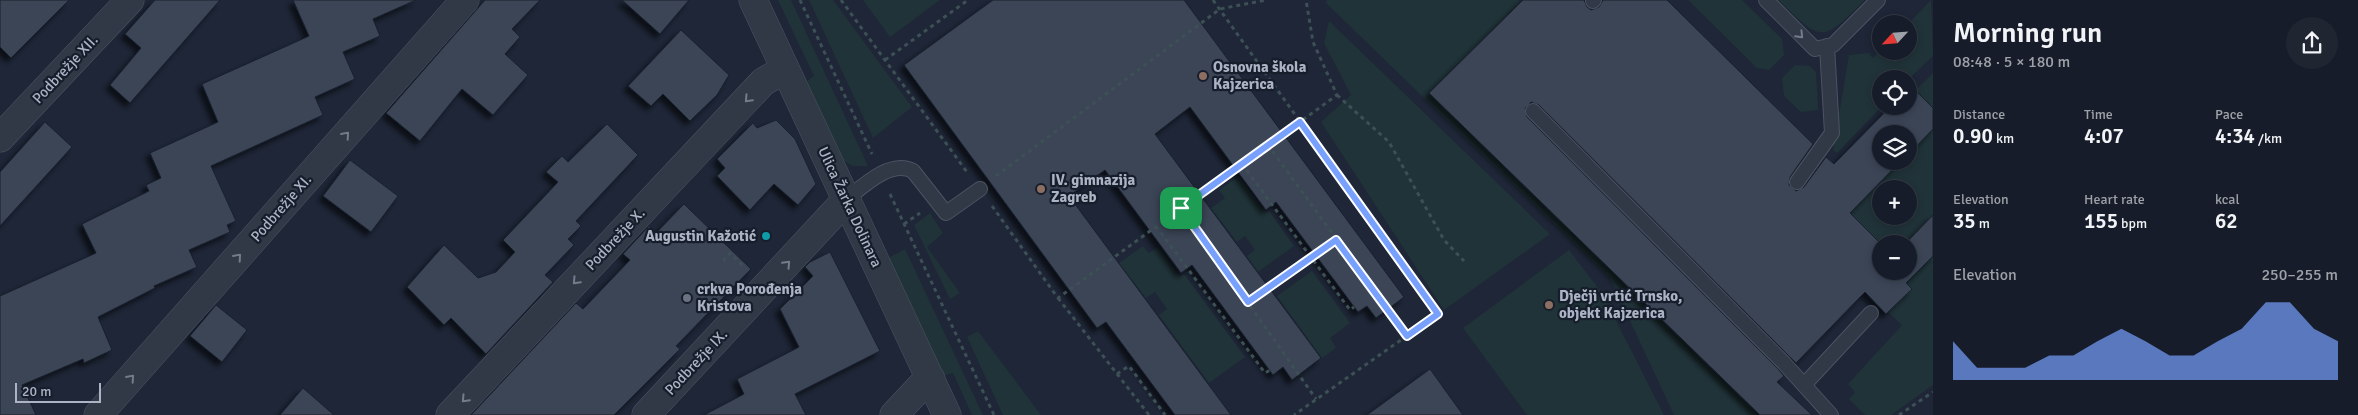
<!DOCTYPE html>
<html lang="en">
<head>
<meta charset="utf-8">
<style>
  :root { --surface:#161c29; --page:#1f2531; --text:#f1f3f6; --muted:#9ea1a8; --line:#353a46; --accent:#78a0fd }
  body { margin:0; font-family:Signika,sans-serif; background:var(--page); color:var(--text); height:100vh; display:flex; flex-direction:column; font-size:19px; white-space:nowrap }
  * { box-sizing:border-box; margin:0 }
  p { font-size:16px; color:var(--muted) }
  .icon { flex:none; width:28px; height:28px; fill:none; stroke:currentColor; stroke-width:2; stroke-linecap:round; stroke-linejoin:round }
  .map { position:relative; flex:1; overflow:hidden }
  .side { display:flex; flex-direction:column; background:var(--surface); width:425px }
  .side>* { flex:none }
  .needle { width:32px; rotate:244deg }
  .fabs { position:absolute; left:1872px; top:15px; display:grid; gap:10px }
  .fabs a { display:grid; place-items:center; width:45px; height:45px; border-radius:50%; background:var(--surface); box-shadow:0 2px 8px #0003,0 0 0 1px var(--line); font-size:25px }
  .scale { position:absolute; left:15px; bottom:12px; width:86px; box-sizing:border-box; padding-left:5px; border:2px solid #abb3c4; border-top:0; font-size:14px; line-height:18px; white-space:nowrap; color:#abb3c4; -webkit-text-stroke:4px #171e2b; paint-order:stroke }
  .pin { position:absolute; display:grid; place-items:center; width:42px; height:42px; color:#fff; margin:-21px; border-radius:10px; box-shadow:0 2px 8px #0006 }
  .round { display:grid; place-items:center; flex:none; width:52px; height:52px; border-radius:26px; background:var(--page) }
  .head { display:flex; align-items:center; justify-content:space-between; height:85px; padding:0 20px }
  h1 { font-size:28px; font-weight:600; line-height:38px }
  .stats { display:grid; grid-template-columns:repeat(3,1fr); gap:8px; height:85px; padding:5px 20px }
  .stats div { display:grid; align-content:center }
  .stats b { font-size:21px; font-weight:600 }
  .stats small { font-size:14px; font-weight:400 }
  .stats p { font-size:14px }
  .chart { height:140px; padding:10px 20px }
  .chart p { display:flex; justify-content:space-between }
  .chart svg { width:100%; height:90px; margin-top:5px; fill:var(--accent); opacity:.7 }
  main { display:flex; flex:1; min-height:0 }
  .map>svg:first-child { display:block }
  .green { fill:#203338; fill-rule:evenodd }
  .building { fill:#3a4457; stroke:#19202d; filter:url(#shadow) }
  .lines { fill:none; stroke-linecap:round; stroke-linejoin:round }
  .service-casing { stroke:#4c5362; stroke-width:16 }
  .minor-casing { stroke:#4c5362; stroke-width:29 }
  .path { stroke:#3d5055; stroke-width:3; stroke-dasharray:4 4; stroke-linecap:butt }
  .service { stroke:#313947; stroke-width:14 }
  .minor { stroke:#313947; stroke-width:28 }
  .oneway { stroke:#747c8c }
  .route-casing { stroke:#fff; stroke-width:10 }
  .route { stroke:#78a0fd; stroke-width:6 }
  .education-dot { fill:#8d6e63; stroke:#171e2b; stroke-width:2 }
  .culture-dot { fill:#0f9aa8; stroke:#171e2b; stroke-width:2 }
  .worship-dot { fill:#6b7280; stroke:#171e2b; stroke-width:2 }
  .labels { text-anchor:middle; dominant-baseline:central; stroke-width:4.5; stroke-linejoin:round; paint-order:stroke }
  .poi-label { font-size:15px; font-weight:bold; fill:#abb3c4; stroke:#171e2b; text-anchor:start }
  .street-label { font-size:15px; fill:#abb3c4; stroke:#171e2b }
</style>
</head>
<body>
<main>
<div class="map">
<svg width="1933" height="415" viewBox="0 0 1933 415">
  <defs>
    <filter id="shadow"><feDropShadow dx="-4.5" dy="4.5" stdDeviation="2.5" flood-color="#0009"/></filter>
  </defs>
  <rect width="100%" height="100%" fill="#1e2637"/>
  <!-- green -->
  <path class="green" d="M778 0H791L868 166H852L843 160 808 83V80L814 76Z
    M809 0H833L912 107 873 138Z
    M863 0H940L890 37Z
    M1327 0H1518L1520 3 1429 93 1760 415H1674L1610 278 1326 3Z
    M1688 0H1742L1782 39 1784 55 1769 70 1757 68Z
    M1778 0H1865C1821 44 1822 42 1778 0Z
    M1931 0 1933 56 1909 79H1881L1882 106 1837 153 1833 150 1849 55 1869 53 1873 58 1881 50 1909 51 1908 24Z
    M1329 21 1550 234 1444 310 1321 122 1351 95 1324 43Z
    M1795 65 1810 66 1816 72 1818 110 1801 112 1784 96 1782 78Z
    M1932 74 1933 75V108L1915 91Z
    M1933 129V215L1905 244H1881L1850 213 1901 161H1909V154ZM1881 189H1909V216H1881Z
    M1239 176 1266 213 1269 211 1294 246 1258 272 1247 256 1255 250 1245 236 1237 242 1211 208 1225 198 1219 190Z
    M930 213 943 233 927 247 960 293 950 299 914 225Z
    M1143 246 1149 253 1158 247 1180 277 1184 274 1245 357 1209 383 1159 315 1167 309 1155 292 1146 298 1119 263Z
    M905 249 983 415H972L953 373 946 375 943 373 888 258Z
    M1569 250 1602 293 1664 415H1527L1463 328Z
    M1933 256V385L1891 415H1865L1849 399 1855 392 1848 384 1902 325 1888 312 1912 289 1906 283Z
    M1312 271 1350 323 1330 338 1336 348 1322 358 1277 296Z
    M978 331 1041 415H1003L967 337Z"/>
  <!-- building -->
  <path class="building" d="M0 0H69L11 58 0 47Z
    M155 0H220L130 103 110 85 141 48 125 34Z
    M293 0H416L373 19 380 36 343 52 355 79 315 97 323 115 211 166 236 221 227 225 230 232 189 250 197 267 154 286 155 288 98 317 112 350 84 363 83 359 22 385 36 415H0V296L96 253 82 224 149 191 146 185 161 178 150 153 218 122 202 84 309 36Z
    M485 0H540L512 29 520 37 505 54 528 75 493 115 462 89 420 141 386 113Z
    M622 0H689L660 34Z
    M993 0H1184L1404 297 1376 318 1367 306 1358 312 1276 202 1266 210 1190 107 1155 134 1321 358 1292 380 1283 367 1273 375 1192 265 1181 273 1105 170 1069 196 1231 415H1175L1106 322 1097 328 904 65Z
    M1523 0H1584L1587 7 1591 10 1599 7 1603 0H1667L1813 144 1790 177 1789 185 1796 191 1804 187 1826 157 1834 164 1891 106H1909V84L1933 108V129L1909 154V134H1881V161H1901L1850 213 1881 244V271H1909V244H1905L1933 215V256L1906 283 1912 289 1886 314 1865 292 1796 363 1539 105 1531 102 1525 108 1527 117 1778 369 1784 376 1777 382 1812 415H1760L1429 93Z
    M681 30 729 75 717 95 690 121 663 94 651 106 628 86Z
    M776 120 795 139 816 184 798 205 774 184 750 210 717 176 725 168 717 159 753 123 757 128Z
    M45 122 72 147 0 226V172Z
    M607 124 638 155 576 221 581 226 568 239 574 245 545 275 553 282 486 354 451 318 444 325 407 287 444 245 478 278 496 272 515 252 503 240 558 182 546 172 562 156 568 162Z
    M350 160 398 196 371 232 323 196Z
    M684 204 751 269 676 346 680 349 614 415H471L576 303 583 309 630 260 623 254 649 226 656 233Z
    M830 252 880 351 795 394 806 415H704L744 394 737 379 799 347 780 309 813 276 805 267 810 262Z
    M216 305 247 330 222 362 190 336Z
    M1430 369 1463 415H1367Z
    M303 388 334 415H280Z"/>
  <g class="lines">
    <defs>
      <path id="service" d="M1766 0 1815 49 1833 45 1878 0
        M1593 1 1594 0
        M1533 111 1784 363 1831 415
        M1797 182 1832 133 1827 46
        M847 199C863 186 891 159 913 171L946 213 980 189
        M1804 385 1871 313"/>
      <path id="minor" d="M753 0 947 415
        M0 138 130 0
        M98 415 465 0
        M450 415 763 82 785 69
        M646 415 847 199
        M894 415 923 384 931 379"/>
    </defs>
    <!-- service casing -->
    <use href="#service" class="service-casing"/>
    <!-- minor casing -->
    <use href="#minor" class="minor-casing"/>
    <!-- path -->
    <path class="path" d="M800 0 872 154
      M841 0 967 172
      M1213 0 1438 314 1294 415
      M885 60 968 0
      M1337 95 1389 142 1444 240 1464 261
      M1268 145 1407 336
      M1242 164 1350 310 1354 307
      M996 176 1220 9 1266 0
      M890 194 994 415
      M992 206 1058 298 1337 95 1313 42 1306 0
      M1181 208 1316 399
      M904 224 920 213
      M1156 226 1265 373 1270 370
      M723 261 730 253 745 268
      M1058 298 1149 415
      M1247 302 1336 239
      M1117 374 1129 366 1165 415
      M1899 415 1933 392"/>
    <!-- service -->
    <use href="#service" class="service"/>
    <!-- minor -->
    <use href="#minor" class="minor"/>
  </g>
  <!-- one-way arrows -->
  <defs><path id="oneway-chevron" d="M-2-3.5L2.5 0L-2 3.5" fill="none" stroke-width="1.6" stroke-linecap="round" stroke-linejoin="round" transform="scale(1.25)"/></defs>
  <g class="oneway">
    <use href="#oneway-chevron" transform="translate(1800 35) rotate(46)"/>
    <use href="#oneway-chevron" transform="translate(748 99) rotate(133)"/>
    <use href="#oneway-chevron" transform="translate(346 135) rotate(-49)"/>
    <use href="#oneway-chevron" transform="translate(238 257) rotate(-49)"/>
    <use href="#oneway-chevron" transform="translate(787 264) rotate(-47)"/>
    <use href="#oneway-chevron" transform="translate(576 281) rotate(133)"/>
    <use href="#oneway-chevron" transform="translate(131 378) rotate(-49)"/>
    <use href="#oneway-chevron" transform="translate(465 399) rotate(133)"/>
  </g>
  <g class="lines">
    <defs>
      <path id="route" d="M1300 122 1438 314 1407 336 1336 240 1248 302 1181 208Z"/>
    </defs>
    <!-- route casing -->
    <use href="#route" class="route-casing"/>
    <!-- route -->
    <use href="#route" class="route"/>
  </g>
  <!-- markers -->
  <g class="education-dot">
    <circle cx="1203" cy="76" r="5"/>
    <circle cx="1041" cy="189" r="5"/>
    <circle cx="1549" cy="305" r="5"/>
  </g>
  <circle class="culture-dot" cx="766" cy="236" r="5"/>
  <circle class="worship-dot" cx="687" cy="298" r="5"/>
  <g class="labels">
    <!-- poi labels -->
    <g class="poi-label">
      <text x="1213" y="67">Osnovna škola<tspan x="1213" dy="17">Kajzerica</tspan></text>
      <text x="1051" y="180">IV. gimnazija<tspan x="1051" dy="17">Zagreb</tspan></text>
      <text x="756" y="236" text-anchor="end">Augustin Kažotić</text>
      <text x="697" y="289">crkva Porođenja<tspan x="697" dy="17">Kristova</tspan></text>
      <text x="1559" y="296">Dječji vrtić Trnsko,<tspan x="1559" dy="17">objekt Kajzerica</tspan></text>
    </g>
    <!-- street labels -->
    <g class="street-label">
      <text transform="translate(65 69) rotate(-47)">Podbrežje XII.</text>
      <text transform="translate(850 207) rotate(65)">Ulica Žarka Dolinara</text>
      <text transform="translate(281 208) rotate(-49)">Podbrežje XI.</text>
      <text transform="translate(615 239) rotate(-47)">Podbrežje X.</text>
      <text transform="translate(696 362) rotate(-47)">Podbrežje IX.</text>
    </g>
  </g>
</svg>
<div class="fabs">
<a><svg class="needle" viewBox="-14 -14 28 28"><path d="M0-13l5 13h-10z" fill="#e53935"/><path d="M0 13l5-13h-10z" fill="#9ea1a8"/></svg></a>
<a><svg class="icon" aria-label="locate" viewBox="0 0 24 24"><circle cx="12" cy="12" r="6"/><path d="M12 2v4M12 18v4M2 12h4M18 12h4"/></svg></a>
<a><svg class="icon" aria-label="layers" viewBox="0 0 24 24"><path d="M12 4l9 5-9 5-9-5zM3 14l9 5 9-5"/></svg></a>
<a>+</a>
<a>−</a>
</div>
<div class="scale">20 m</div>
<div class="pin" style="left:1181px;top:208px;background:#1e9e55"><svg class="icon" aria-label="arrive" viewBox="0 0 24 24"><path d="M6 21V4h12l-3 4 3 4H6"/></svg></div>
</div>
<section class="side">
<div class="head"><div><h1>Morning run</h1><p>08:48 · 5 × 180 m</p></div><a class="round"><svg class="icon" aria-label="share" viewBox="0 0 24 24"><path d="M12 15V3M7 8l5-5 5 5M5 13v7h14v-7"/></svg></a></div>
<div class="stats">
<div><p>Distance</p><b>0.90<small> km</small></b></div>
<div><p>Time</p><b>4:07</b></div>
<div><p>Pace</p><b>4:34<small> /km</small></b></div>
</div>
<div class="stats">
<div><p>Elevation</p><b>35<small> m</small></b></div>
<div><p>Heart rate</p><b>155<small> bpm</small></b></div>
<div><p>kcal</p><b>62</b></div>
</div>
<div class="chart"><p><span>Elevation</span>250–255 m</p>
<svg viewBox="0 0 160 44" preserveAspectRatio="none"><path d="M0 44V25L10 38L20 38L30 38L40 32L50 32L60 25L70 19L80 25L90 32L100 32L110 25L120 19L130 6L140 6L150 19L160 25V44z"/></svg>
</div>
</section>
</main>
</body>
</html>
